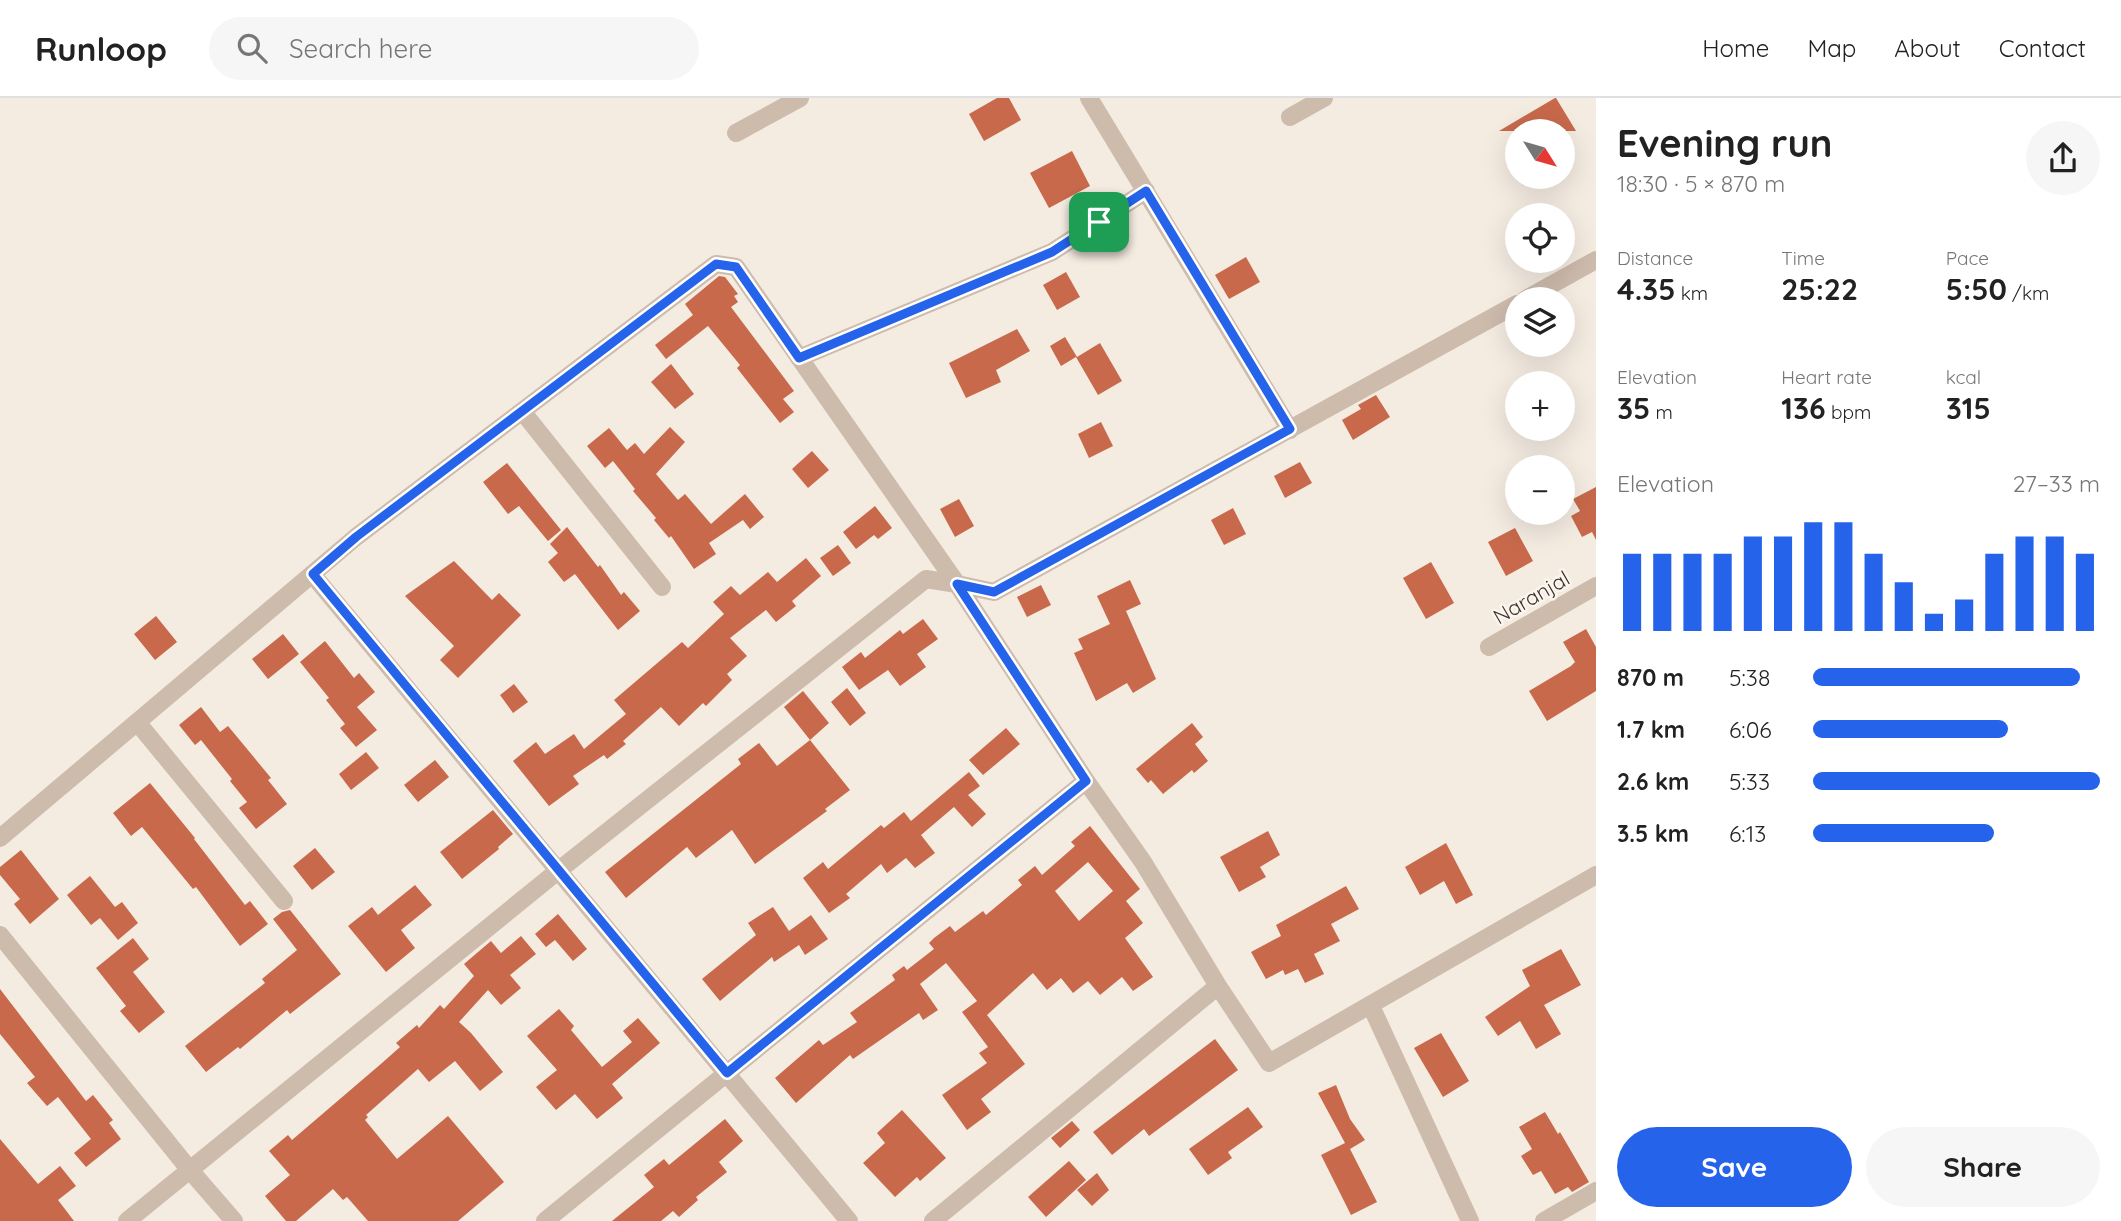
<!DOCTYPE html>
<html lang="en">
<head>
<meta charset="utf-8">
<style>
  :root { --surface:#fff; --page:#f6f6f6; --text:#222; --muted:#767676; --line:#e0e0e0; --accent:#2563eb }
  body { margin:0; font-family:Quicksand,sans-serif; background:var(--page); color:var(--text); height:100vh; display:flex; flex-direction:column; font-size:26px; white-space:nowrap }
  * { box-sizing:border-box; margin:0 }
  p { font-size:23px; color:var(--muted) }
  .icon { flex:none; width:38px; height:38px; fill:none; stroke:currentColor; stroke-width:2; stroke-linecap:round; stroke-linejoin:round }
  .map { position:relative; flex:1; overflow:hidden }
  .drawer { display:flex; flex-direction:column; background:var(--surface); width:525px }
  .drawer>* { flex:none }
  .needle { width:46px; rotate:127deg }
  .tools { position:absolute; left:1505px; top:21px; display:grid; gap:14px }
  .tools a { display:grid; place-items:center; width:70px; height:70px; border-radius:50%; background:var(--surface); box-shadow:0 7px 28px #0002; font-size:35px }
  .pin { position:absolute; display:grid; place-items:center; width:60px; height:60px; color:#fff; margin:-30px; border-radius:14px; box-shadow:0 4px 10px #0006 }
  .round { display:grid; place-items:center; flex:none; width:74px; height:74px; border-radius:37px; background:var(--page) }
  .overview { display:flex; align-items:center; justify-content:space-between; height:119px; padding:0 21px }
  h1 { font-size:38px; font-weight:700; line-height:52px }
  .metrics { display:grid; grid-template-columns:repeat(3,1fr); gap:10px; height:119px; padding:7px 21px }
  .metrics div { display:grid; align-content:center }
  .metrics b { font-size:30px; font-weight:700 }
  .metrics small { font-size:19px; font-weight:400 }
  .metrics p { font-size:19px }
  .chart { height:196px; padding:14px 21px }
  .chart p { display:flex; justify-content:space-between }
  .chart svg { width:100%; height:126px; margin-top:7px; stroke:var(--accent); stroke-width:6 }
  .primary-button { display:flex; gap:14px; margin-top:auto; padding:14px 21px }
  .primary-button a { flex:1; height:80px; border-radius:42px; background:var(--accent); color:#fff; font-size:28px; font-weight:700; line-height:80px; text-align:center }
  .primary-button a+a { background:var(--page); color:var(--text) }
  ul { padding:0 21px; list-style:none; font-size:23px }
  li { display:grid; grid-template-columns:112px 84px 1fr; align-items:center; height:52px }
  li i { height:18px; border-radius:9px; background:var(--accent) }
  header { display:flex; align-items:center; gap:42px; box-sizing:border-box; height:98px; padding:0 35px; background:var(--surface); border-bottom:2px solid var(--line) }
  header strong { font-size:33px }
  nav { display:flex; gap:38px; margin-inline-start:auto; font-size:24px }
  .search { width:490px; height:63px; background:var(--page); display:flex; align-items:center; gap:18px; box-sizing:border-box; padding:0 24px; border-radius:38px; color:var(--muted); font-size:26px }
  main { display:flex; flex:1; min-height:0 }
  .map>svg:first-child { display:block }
  .building { fill:#c8694b; fill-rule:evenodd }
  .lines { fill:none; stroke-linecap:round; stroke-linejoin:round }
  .minor { stroke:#cdbbac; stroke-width:18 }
  .route-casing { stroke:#fff; stroke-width:14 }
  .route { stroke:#2563eb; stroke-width:9 }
  .labels { text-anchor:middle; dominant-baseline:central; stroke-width:5; stroke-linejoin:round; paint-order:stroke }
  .street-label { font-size:21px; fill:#3b302b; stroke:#fbf5ee }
</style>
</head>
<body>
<header>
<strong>Runloop</strong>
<div class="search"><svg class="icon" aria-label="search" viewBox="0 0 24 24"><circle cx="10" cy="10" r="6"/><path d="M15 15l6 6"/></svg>Search here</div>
<nav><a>Home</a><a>Map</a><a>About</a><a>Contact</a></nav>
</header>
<main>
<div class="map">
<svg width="1596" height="1123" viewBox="0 0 1596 1123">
  <rect width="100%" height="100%" fill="#f4ebe1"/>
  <!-- building -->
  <path class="building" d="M997 0H1009L1021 22 984 43 969 16Z
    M1556 0 1576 33H1499L1555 0Z
    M1072 53 1090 88 1049 110 1030 75Z
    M1246 159 1260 184 1229 201 1215 177Z
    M1066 174 1080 199 1057 212 1043 187Z
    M719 178 725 179 738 196 734 198 738 204 731 209 794 293 783 301 794 314 780 325 737 270 740 267 708 228 666 261 655 247 693 217 685 206Z
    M1017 231 1030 253 996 272 1001 284 966 300 949 265Z
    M1065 239 1077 259 1100 245 1122 283 1098 297 1076 259 1061 268 1050 248Z
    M671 266 694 296 675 311 651 284Z
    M1376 297 1390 319 1353 342 1342 322 1361 311 1358 307Z
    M1101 324 1113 348 1089 360 1078 336Z
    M670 329 685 344 656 376 678 402 685 396 711 426 745 396 764 419 750 431 743 422 709 445 716 456 694 471 671 438 669 440 654 422 656 420 633 393 635 391 613 363 605 370 587 348 609 330 627 352 635 345 644 356Z
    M812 353 829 372 808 390 792 371Z
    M1300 364 1312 385 1285 400 1274 378Z
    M507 365 561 432 548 443 519 408 508 416 483 384Z
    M1596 389V442L1592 434 1582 439 1571 418 1580 413 1573 401Z
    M959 401 974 428 955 439 940 411Z
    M875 408 892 430 878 441 874 437 856 451 843 434Z
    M1233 410 1246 436 1224 447 1211 422Z
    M567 429 598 469 600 467 621 497 624 494 640 513 618 532 575 476 564 484 548 464 558 455 550 446Z
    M1515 430 1533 463 1506 478 1488 444Z
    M838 447 851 465 833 478 820 460Z
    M806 460 821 478 792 503 796 508 776 524 766 512 730 540 747 558 727 576 732 582 706 608 703 605 679 628 661 609 623 643 626 646 607 661 604 657 573 678 579 686 549 708 513 663 536 644 545 656 574 636 584 651 626 616 614 602 682 544 688 550 724 516 713 504 731 488 740 497 768 474 777 484Z
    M454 463 492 502 499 495 521 517 458 580 440 562 454 548 405 498Z
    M1431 464 1454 505 1426 521 1403 480Z
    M1130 482 1141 506 1126 513 1156 581 1133 595 1127 585 1096 603 1074 555 1083 551 1078 541 1110 526 1097 498Z
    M1041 487 1051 507 1027 519 1017 499Z
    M156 518 177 544 155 562 134 536Z
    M923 521 938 541 917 556 926 569 900 588 888 572 859 592 842 569 861 554 865 560 900 532 903 536Z
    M1586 531 1596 549V593L1547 623 1529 593 1571 568 1575 564 1563 544Z
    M283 536 299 556 268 581 252 561Z
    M325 543 354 580 359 575 375 594 357 609 377 632 356 649 340 630 345 626 326 602 329 600 300 564Z
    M514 586 528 604 513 615 500 597Z
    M847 590 866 615 850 628 831 604Z
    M803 593 829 625 810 642 784 609Z
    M201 609 220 634 228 628 271 680 268 682 287 706 256 731 239 710 247 704 230 683 232 681 201 642 195 647 179 627Z
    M1192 625 1203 639 1195 646 1208 663 1194 675 1192 672 1163 696 1151 682 1148 685 1136 671Z
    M1006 630 1020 646 983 677 969 662Z
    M810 642 850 692 825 711 827 713 755 766 732 732 696 760 687 749 626 800 605 774 741 666 738 661 759 645 777 668Z
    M366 654 379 670 351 692 339 676Z
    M435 662 449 679 418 704 404 687Z
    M969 674 980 688 968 697 986 716 972 729 954 709 921 737 935 755 915 770 906 760 887 775 881 766 846 796 850 800 829 815 803 780 823 764 828 771 881 727 884 730 904 714 911 723Z
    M150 685 195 740 194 741 245 807 250 803 268 826 240 848 196 789 193 791 142 729 131 738 113 715Z
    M493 712 513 736 498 749 499 751 462 781 440 754Z
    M1090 728 1140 791 1126 803 1143 825 1125 840 1153 879 1133 893 1122 879 1100 897 1088 883 1073 895 1061 880 1047 892 1033 875 987 917 1025 966 981 1001 991 1014 967 1032 942 997 987 965 979 955 988 949 962 914 977 903 946 865 920 886 938 912 923 922 919 915 853 961 850 957 796 1005 775 980 819 942 823 947 857 924 850 915 895 882 892 877 904 868 907 872 934 851 929 845 934 840 950 828 955 834 983 813 986 817 1022 787 1018 782 1035 768 1042 777 1075 748 1071 744ZM1088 764 1113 793 1079 823 1055 793Z
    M1268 733 1280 757 1260 769 1266 779 1239 794 1220 759Z
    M1446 745 1473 797 1456 806 1444 783 1420 797 1405 769Z
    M315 750 335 774 312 792 293 768Z
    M21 752 59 801 30 826 14 806 20 801 0 777V769Z
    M90 778 115 809 122 804 138 825 118 842 100 820 91 827 67 797Z
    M415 787 432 807 401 832 415 850 386 874 348 828 372 809 378 817Z
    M1346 788 1359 811 1331 826 1340 843 1314 856 1324 876 1305 885 1298 871 1285 877 1283 872 1266 881 1251 854 1281 838 1276 827Z
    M773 809 789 833 811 817 828 841 805 857 799 847 774 864 772 859 720 903 702 881 756 837 748 825Z
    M290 812 341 876 290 916 287 912 240 951 238 949 206 974 185 948 265 885 262 881 297 852 273 821 282 814Z
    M558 816 587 851 573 863 555 842 546 849 535 836Z
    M521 838 536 856 510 877 521 890 501 907 488 892 459 924 471 935 503 974 480 993 455 963 429 984 418 971 366 1017 368 1019 365 1022 397 1061 448 1018 504 1084 458 1123H368L347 1099 343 1102 333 1091 296 1123H286L265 1098 290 1077 269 1053 288 1037 292 1042 382 965 400 949 396 945 417 927 419 930 440 907 444 911 474 878 464 866 491 843 501 855Z
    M133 840 149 861 133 874 165 914 139 935 120 913 126 908 96 870Z
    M1561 851 1581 887 1544 907 1561 936 1536 951 1520 923 1498 938 1485 919 1530 888 1522 872Z
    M0 891 86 1003 93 997 113 1022 109 1025 121 1041 86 1069 74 1055 91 1041 58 999 47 1008 27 985 35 979 0 936Z
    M559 911 574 928 571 932 602 969 632 944 623 933 638 920 660 945 612 986 623 1000 597 1021 575 996 556 1012 536 989 557 972 527 938Z
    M1441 935 1469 983 1443 999 1414 950Z
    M1215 941 1238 972 1149 1038 1144 1031 1112 1057 1093 1034Z
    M1336 987 1350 1021 1365 1042 1350 1051 1377 1104 1351 1117 1321 1057 1345 1045 1318 995Z
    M1248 1009 1263 1029 1228 1054 1232 1060 1208 1077 1189 1051Z
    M902 1012 946 1060 920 1083 917 1079 895 1099 863 1065 885 1045 877 1035Z
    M1545 1014 1558 1036 1560 1034 1589 1084 1572 1094 1568 1089 1555 1096 1541 1073 1533 1077 1521 1058 1532 1051 1519 1029Z
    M725 1021 743 1043 719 1064 727 1074 696 1099 698 1102 679 1119 673 1113 661 1123H612L654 1089 644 1077 664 1061 669 1067Z
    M1072 1023 1080 1032 1060 1050 1051 1040Z
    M0 1041 38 1086 60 1068 76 1088 58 1102 74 1123H0Z
    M1069 1063 1086 1082 1046 1119 1028 1099Z
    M1097 1075 1109 1092 1092 1108 1077 1092Z"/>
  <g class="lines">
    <!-- minor -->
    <path class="minor" d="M1089 0 1290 332
      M1290 19 1324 0
      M736 35 800 0
      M1526 201 1596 162
      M799 260 1052 154 1146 93
      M522 313 662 489
      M312 476 849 1123
      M1489 549 1596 488
      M137 624 284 803
      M0 740 356 439 716 166 736 169 957 486 994 494 1517 206
      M0 837 189 1071 234 1123
      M1371 908 1470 1123
      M127 1123 559 772 926 481 957 486 1086 683 1143 764 1218 888 1269 965 1596 777
      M545 1123 1086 683
      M933 1123 1218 888
      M1544 1123 1596 1093"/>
  </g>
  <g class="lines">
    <defs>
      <path id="route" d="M1146 93 1290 331 994 494 957 486 1086 683 727 975 313 476 356 439 716 166 736 169 799 260 1052 154Z"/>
    </defs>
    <!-- route casing -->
    <use href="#route" class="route-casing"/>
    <!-- route -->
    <use href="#route" class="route"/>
  </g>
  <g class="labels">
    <!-- street labels -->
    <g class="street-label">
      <text transform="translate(1531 499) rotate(-30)">Naranjal</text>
    </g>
  </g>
</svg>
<div class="tools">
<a><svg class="needle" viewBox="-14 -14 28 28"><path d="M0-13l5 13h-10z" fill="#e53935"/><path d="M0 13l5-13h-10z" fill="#767676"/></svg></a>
<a><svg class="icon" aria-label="locate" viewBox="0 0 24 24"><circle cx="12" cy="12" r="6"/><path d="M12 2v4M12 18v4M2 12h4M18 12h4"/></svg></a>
<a><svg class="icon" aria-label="layers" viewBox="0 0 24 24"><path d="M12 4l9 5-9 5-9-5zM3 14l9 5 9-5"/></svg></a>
<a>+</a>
<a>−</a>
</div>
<div class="pin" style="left:1099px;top:124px;background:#1e9e55"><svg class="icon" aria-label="arrive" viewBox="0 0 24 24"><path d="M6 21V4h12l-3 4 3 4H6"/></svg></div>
</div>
<section class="drawer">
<div class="overview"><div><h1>Evening run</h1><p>18:30 · 5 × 870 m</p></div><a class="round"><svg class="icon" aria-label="share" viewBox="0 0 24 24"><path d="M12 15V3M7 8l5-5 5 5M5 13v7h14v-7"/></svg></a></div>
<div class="metrics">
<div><p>Distance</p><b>4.35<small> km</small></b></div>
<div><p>Time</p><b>25:22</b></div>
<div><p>Pace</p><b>5:50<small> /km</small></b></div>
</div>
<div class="metrics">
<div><p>Elevation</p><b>35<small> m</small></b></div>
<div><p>Heart rate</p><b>136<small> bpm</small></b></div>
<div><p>kcal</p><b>315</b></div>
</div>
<div class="chart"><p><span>Elevation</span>27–33 m</p>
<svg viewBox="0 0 160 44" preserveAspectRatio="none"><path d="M5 44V17M15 44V17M25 44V17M35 44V17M45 44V11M55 44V11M65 44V6M75 44V6M85 44V17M95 44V27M105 44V38M115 44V33M125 44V17M135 44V11M145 44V11M155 44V17"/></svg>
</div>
<ul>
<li><b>870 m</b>5:38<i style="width:93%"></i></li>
<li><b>1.7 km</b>6:06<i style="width:68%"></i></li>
<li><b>2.6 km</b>5:33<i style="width:100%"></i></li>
<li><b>3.5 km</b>6:13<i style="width:63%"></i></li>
</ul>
<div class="primary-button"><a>Save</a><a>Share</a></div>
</section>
</main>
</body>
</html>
